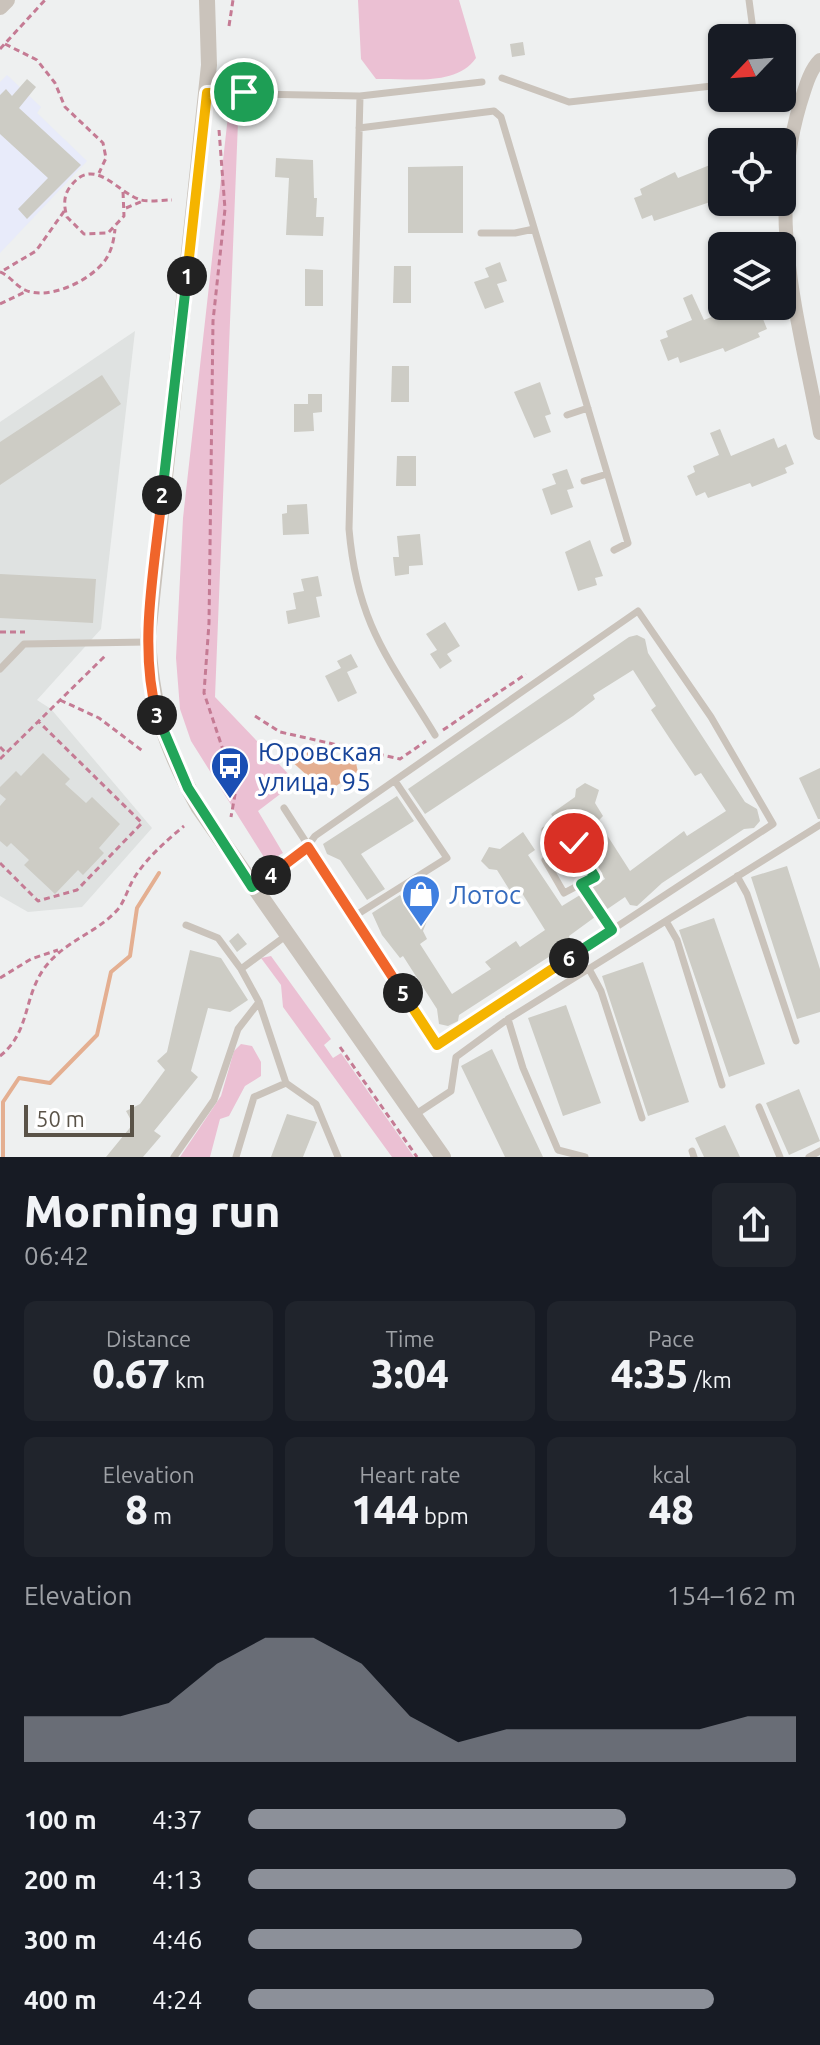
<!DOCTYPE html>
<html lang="en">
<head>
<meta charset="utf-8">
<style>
  :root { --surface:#171b24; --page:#20242c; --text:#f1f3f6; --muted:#9ea1a6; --accent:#8c9099 }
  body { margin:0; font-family:Ubuntu,sans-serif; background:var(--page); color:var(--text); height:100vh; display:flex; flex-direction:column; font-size:30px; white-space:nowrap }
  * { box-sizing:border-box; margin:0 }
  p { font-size:26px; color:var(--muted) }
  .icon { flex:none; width:44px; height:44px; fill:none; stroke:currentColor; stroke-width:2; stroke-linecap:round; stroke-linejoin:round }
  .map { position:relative; height:1157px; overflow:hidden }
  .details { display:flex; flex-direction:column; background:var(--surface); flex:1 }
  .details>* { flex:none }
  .needle { width:52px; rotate:245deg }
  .controls { position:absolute; left:708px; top:24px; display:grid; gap:16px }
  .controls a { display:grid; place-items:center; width:88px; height:88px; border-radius:12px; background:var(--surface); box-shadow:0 2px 6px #0004; font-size:40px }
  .scale { position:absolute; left:24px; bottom:20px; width:110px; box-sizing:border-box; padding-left:8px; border:4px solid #5a5348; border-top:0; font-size:22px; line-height:28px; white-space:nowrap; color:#5a5348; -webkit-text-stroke:6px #fff; paint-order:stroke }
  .pin { position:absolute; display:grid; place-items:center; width:68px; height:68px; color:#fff; margin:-34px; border:4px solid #fff; border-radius:50%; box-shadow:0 2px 8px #0007 }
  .km { position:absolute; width:40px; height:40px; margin:-20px; border-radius:50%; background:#222; color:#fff; font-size:22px; line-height:40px; text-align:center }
  .round { display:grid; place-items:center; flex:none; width:84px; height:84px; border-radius:12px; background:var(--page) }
  .head { display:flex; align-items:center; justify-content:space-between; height:136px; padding:0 24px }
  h1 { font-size:44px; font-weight:800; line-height:60px }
  .metrics { display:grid; grid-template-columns:repeat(3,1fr); gap:12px; height:136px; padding:8px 24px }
  .metrics div { display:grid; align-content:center; border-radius:12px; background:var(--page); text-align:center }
  .metrics b { font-size:40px; font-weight:800 }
  .metrics small { font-size:22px; font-weight:400 }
  .metrics p { font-size:22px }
  .chart { height:224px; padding:16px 24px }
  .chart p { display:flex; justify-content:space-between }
  .chart svg { width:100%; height:144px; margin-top:8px; fill:var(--accent); opacity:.7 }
  ul { padding:0 24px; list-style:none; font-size:26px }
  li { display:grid; grid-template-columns:128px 96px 1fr; align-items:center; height:60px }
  li i { height:20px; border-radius:10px; background:var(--accent) }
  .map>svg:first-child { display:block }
  .commercial { fill:#e8ebfa }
  .education { fill:#dfe2e1 }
  .green { fill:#ebc0d3 }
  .water { fill:#e4af91 }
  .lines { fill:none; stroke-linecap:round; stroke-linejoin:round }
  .stream { stroke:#e4af91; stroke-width:4 }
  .building { fill:#cdccc5 }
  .path { stroke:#c57b94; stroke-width:3; stroke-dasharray:6 4; stroke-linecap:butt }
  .service { stroke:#cac3bb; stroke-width:7 }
  .minor { stroke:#cac3bb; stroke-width:14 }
  .tertiary { stroke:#cac3bb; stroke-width:16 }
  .split-1-casing { stroke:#fff; stroke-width:16 }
  .split-2-casing { stroke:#fff; stroke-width:16 }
  .split-3-casing { stroke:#fff; stroke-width:16 }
  .split-4-casing { stroke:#fff; stroke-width:16 }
  .split-5-casing { stroke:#fff; stroke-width:16 }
  .split-6-casing { stroke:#fff; stroke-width:16 }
  .split-7-casing { stroke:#fff; stroke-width:16 }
  .split-1 { stroke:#f5b400; stroke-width:10 }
  .split-2 { stroke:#22a559; stroke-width:10 }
  .split-3 { stroke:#f0652b; stroke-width:10 }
  .split-4 { stroke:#22a559; stroke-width:10 }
  .split-5 { stroke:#f0652b; stroke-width:10 }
  .split-6 { stroke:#f5b400; stroke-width:10 }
  .split-7 { stroke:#22a559; stroke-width:10 }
  .labels { text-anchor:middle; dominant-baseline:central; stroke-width:7; stroke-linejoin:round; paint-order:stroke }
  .transit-label { font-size:26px; fill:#164399; stroke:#fff; text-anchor:start }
  .shop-label { font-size:26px; fill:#366cbe; stroke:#fff; text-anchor:start }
</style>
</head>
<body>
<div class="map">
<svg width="820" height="1157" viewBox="0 0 820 1157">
  <rect width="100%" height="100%" fill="#eef0f0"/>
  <!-- commercial -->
  <path class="commercial" d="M7 75 41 107 37 113 87 161 0 253V82Z"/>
  <!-- education -->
  <path class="education" d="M135 331 101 629 37 700 51 709 152 828 82 907 28 912 0 896V422Z"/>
  <!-- green -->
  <path class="green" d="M358 0H459L476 58C456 87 408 78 376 79L361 59Z
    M239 97 215 697 296 782 258 811 283 853 267 862 191 741 180 709 176 658 183 518 230 98Z
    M271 956 331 1039 324 1045 333 1058 341 1053 414 1157H392L283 1007 281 985 261 958Z
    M241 1044 252 1046 261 1062V1076L245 1086 229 1116 220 1119 210 1157H180L221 1096 234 1051Z"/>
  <!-- water -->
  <path class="water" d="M296 747 356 763 358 772 331 789H322L288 758Z"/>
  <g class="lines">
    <!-- stream -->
    <path class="stream" d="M3 1157V1102L19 1078 50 1083 97 1035 111 972 130 956 137 908 159 873"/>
  </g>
  <!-- building -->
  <path class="building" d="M523 42 525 55 512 57 510 44Z
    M27 79 36 87 19 108 81 165 27 219 18 209 48 178 0 134V95L6 89 12 96Z
    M276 158 313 160 314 198H317L316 217H324L323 236 286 235 289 178 275 177Z
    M722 160V198L654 221 652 215 642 219 634 198 642 195 640 189 675 172 678 178Z
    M463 166V233H408V167Z
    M500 262 507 281 497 284 504 302 485 309 474 282 489 277 485 268Z
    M394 266H411V303H393Z
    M305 269 323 270V306H305Z
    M692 294 704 320 738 306H748L750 312 759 309 767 329 758 333 760 337 725 352 723 348 680 363 678 357 668 361 660 340 668 337 666 331 692 320 683 298Z
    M392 366H409V402H391Z
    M102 375 121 404 0 485V442Z
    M540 382 551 414 545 416 551 432 534 438 514 392Z
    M308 394H322V412L313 413 314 431 294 432V404H308Z
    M720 429 731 456 774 438 778 448 786 444 794 464 785 468 787 473 752 487 750 483 708 498 705 492 696 496 687 476 695 472 693 466 719 455 710 433Z
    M397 456H416V486H396Z
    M567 469 574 488 567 490 573 507 551 515 542 489 556 484 552 474Z
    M307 504 309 534 283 535 282 514 287 513V505Z
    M420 534 423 565 409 566V574L395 576 393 557H399L397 536Z
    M590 540 603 576 595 578 597 585 578 591 565 552Z
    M0 574 96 579 93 623 0 618Z
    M318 576 322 596 316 597 320 617 288 624 286 611 296 609 293 593 304 591 301 579Z
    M445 622 460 646 447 654 452 661 440 669 430 654 437 650 426 634Z
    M637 635 645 639 648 653 745 802 757 809 760 821 754 828 744 829 662 883 637 906 630 905 625 897 606 910 591 888 605 879 572 827 564 832 551 814 575 797 576 789 585 783 599 790 595 803 603 816 598 821 630 871 684 831 687 836 726 811 701 773 695 776 670 739 651 710 656 706 633 670 593 695 595 699 573 716 425 814 408 789 629 637Z
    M351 654 358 667 347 672 357 693 338 702 325 676 341 668 337 661Z
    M43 753 70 779 65 784 86 803 92 797 120 824 99 848 104 853 83 875 78 870 55 894 24 865 29 860 11 843 7 847 0 841V806L6 799 0 794V787L16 771 21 776Z
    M820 768V819H818L799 778Z
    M397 796 414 821 361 854 385 889 367 900 340 860 327 854 323 844Z
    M523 832 535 850 528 855 562 906 580 895 595 917 569 936 573 948 560 950 544 960 459 1015 458 1021 448 1026 439 1024 437 1009 403 956 400 958 382 935 372 913 400 895 406 904 420 905 428 918 423 931 427 939 420 944 452 994 491 969 485 962 516 941 520 947 545 930 520 890 512 894 497 870 489 869 481 861 489 847 500 849Z
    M787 866 820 969V1012L797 1019 751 877Z
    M714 918 765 1064 729 1077 679 930Z
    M238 933 247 944 237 952 229 941Z
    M190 950 221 958 248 1000 230 1012 208 1008 191 1071 198 1077 154 1131 161 1136 143 1157H106L133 1124 126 1111 140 1104 165 1070 157 1061 167 1052Z
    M643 962 689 1102 648 1116 602 976Z
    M566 1005 601 1103 563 1116 528 1018Z
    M492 1049 543 1157H505L461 1066Z
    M799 1089 820 1141 789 1155 766 1103Z
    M287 1114 317 1122 303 1157H271Z
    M725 1125 740 1157H704L695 1138Z"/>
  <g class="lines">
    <!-- path -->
    <path class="path" d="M229 26 233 0
      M5 44 37 60 55 83 65 107 103 143 106 158 99 173
      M0 49 45 0
      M219 130 225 209 213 321 209 623 204 693 236 789 231 817
      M123 192 124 216 108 233 84 234 67 217C64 207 63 196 70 187 94 154 117 193 141 200 150 202 162 200 172 200
      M126 208 143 201
      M4 270 36 251 65 210
      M0 272C9 275 16 286 25 290 49 301 92 280 106 259 112 250 114 239 115 229
      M0 304 27 291
      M0 632H25
      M60 700 99 718 144 752
      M255 716 280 732 400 759 426 741
      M443 730 526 674
      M0 747 6 753
      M0 759 106 655
      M0 863 38 901 77 890 142 823 38 721
      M0 978 31 959 58 950
      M340 1047 417 1157
      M0 1056C30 1032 23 1000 43 970 64 940 97 934 119 908 126 898 129 885 136 875 149 856 166 841 184 826"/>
    <!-- service -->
    <path class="service" d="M749 0 753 30 750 38
      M502 78 569 102 712 86 722 80
      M207 93 360 96 482 82
      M360 96 349 529C357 623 388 658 435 735
      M359 128 494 111 501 117 628 543 614 550
      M481 233H515L534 229
      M567 415 588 408
      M584 481 607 474
      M0 669 24 644 147 642
      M545 830 559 852
      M737 876 747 894 796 1041
      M581 884 595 877 574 843 545 860 564 893 581 884 612 930
      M254 886C277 871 300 859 315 836L638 611 711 717 773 824 437 1045 284 808
      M353 917 447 858 395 781
      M666 921 677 940 722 1085
      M186 925 218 938 241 969 259 1002 286 1083 316 1104 338 1157
      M241 969 287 935
      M589 969 601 991 642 1118
      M508 1019 523 1068 558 1150 585 1157
      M759 1107 780 1157
      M416 1114 451 1091 456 1057 508 1019 820 825
      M692 1151 694 1157
      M174 1157 214 1100 238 1029 259 1002
      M236 1157 254 1097 286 1083
      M809 1157 820 1151"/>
    <!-- minor -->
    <path class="minor" d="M820 60C809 71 805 89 800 104 766 219 799 319 820 433"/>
    <!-- tertiary -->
    <path class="tertiary" d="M207 0 209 65 148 636C151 705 165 747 199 808L443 1157
      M0 7 7 0"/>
  </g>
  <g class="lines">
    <defs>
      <path id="split-1" d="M187 276 207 93 244 92"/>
      <path id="split-2" d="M162 495 187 276"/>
      <path id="split-3" d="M157 715C138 644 155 567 162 495"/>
      <path id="split-4" d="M157 715 188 788 252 887 271 875"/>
      <path id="split-5" d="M271 875 308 847 403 993"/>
      <path id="split-6" d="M403 993 437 1045 569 958"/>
      <path id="split-7" d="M569 958 612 930 581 884 595 877 574 843"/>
    </defs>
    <!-- split-1 casing -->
    <use href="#split-1" class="split-1-casing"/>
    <!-- split-2 casing -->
    <use href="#split-2" class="split-2-casing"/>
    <!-- split-3 casing -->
    <use href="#split-3" class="split-3-casing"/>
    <!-- split-4 casing -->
    <use href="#split-4" class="split-4-casing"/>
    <!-- split-5 casing -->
    <use href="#split-5" class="split-5-casing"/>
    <!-- split-6 casing -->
    <use href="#split-6" class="split-6-casing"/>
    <!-- split-7 casing -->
    <use href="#split-7" class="split-7-casing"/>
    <!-- split-1 -->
    <use href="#split-1" class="split-1"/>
    <!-- split-2 -->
    <use href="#split-2" class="split-2"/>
    <!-- split-3 -->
    <use href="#split-3" class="split-3"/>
    <!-- split-4 -->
    <use href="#split-4" class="split-4"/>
    <!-- split-5 -->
    <use href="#split-5" class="split-5"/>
    <!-- split-6 -->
    <use href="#split-6" class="split-6"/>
    <!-- split-7 -->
    <use href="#split-7" class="split-7"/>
  </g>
  <!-- icons -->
  <defs>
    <symbol id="bus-pin" viewBox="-11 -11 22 30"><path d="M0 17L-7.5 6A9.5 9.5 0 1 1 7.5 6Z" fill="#1a4fb4" stroke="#fff"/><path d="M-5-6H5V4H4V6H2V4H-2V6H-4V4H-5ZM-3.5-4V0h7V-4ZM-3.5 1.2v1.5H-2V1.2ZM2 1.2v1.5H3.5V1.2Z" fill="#fff"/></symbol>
    <symbol id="shop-pin" viewBox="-11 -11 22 30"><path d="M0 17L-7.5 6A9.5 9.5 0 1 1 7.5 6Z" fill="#3f7fe0" stroke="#fff"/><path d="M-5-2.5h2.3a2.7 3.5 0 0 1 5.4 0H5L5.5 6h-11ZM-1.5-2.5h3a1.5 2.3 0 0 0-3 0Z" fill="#fff"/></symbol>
  </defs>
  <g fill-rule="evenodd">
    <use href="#bus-pin" x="208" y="744" width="44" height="60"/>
    <use href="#shop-pin" x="399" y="872" width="44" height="60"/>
  </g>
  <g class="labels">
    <!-- transit labels -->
    <g class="transit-label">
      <text x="258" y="751">Юровская<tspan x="258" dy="30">улица, 95</tspan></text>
    </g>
    <!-- shop labels -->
    <g class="shop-label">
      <text x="449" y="894">Лотос</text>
    </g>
  </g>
</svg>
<div class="controls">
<a><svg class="needle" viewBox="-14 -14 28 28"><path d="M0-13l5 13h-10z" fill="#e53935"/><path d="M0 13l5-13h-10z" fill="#9ea1a6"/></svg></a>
<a><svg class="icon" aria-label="locate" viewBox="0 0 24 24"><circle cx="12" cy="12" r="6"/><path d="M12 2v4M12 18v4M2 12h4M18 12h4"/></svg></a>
<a><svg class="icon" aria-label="layers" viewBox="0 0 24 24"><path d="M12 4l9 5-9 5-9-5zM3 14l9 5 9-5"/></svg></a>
</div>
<div class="scale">50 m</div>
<div class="pin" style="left:244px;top:92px;background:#1e9e55"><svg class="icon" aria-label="arrive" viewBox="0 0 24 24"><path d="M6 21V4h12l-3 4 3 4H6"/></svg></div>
<div class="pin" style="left:574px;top:843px;background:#d93025"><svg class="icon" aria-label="check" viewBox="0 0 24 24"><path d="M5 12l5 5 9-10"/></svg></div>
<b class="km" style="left:187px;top:276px">1</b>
<b class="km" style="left:162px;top:495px">2</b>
<b class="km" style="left:157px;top:715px">3</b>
<b class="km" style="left:271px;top:875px">4</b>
<b class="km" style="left:403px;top:993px">5</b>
<b class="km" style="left:569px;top:958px">6</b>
</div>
<section class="details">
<div class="head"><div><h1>Morning run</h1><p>06:42</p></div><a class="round"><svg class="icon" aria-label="share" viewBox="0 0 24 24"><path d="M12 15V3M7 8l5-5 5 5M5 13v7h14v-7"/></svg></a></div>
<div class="metrics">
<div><p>Distance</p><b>0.67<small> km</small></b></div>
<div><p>Time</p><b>3:04</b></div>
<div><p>Pace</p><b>4:35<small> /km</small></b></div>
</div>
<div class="metrics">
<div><p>Elevation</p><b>8<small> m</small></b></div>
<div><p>Heart rate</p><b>144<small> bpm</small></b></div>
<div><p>kcal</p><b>48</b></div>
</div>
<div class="chart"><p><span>Elevation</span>154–162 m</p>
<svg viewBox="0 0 160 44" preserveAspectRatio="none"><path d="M0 44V30L10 30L20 30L30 26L40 14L50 6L60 6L70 14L80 30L90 38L100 34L110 34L120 34L130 34L140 34L150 30L160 30V44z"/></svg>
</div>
<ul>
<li><b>100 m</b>4:37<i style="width:69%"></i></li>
<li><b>200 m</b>4:13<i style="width:100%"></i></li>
<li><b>300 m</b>4:46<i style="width:61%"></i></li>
<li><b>400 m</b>4:24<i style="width:85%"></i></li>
</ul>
</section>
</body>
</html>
